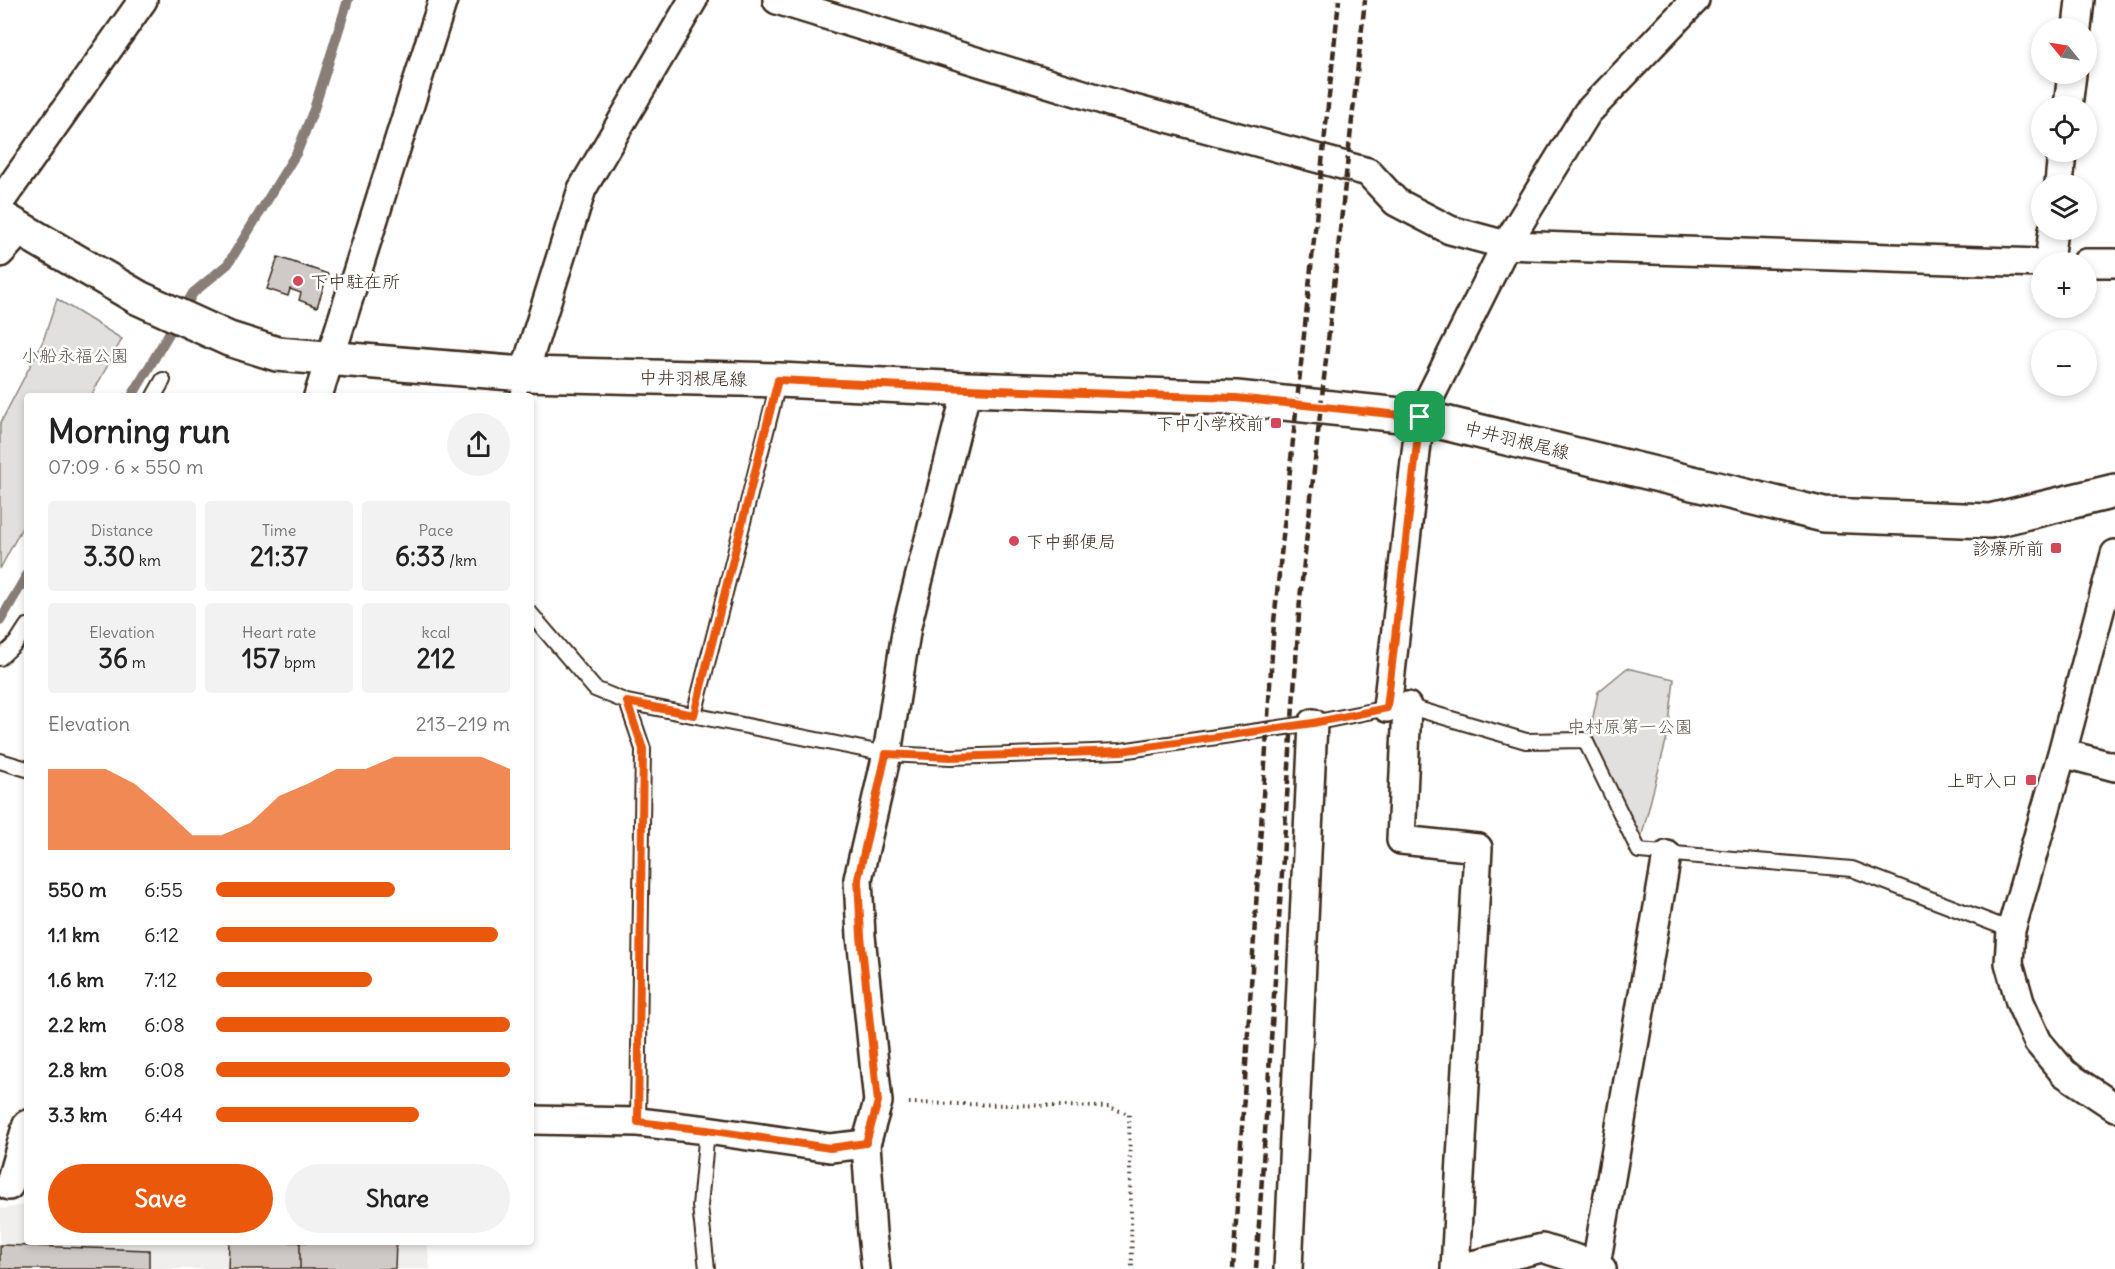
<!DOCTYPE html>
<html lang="en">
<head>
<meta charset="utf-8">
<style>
  :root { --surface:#fff; --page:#f2f2f2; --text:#222; --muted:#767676; --accent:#ea580c }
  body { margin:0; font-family:Delius,"Klee One",sans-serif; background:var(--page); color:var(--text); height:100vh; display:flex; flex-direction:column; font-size:22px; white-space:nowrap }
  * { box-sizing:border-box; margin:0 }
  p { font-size:20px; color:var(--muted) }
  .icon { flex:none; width:33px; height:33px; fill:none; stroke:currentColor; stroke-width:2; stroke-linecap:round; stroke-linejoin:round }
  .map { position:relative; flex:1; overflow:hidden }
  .sheet { position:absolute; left:24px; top:393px; width:510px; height:852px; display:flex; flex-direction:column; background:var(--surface); border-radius:6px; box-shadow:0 3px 9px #0003 }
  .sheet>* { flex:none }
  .needle { width:39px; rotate:300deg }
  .buttons { position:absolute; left:2031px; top:18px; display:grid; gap:12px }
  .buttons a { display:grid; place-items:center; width:66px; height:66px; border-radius:50%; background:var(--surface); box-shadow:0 3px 9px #0003; font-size:30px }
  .pin { position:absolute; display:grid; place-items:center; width:51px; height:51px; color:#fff; margin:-26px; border-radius:12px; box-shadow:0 3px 9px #0006 }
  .round { display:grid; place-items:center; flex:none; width:63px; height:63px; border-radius:32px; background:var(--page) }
  .summary { display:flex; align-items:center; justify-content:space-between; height:102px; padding:0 24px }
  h1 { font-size:33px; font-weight:800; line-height:45px }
  .metrics { display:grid; grid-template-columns:repeat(3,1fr); gap:9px; height:102px; padding:6px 24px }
  .metrics div { display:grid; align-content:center; border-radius:6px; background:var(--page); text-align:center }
  .metrics b { font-size:26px; font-weight:800 }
  .metrics small { font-size:16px; font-weight:400 }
  .metrics p { font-size:16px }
  .chart { height:168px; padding:12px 24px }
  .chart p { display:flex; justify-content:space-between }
  .chart svg { width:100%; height:108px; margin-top:6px; fill:var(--accent); opacity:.7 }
  .cta { display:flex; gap:12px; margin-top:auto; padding:12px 24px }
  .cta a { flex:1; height:69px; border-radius:36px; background:var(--accent); color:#fff; font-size:24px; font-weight:800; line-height:69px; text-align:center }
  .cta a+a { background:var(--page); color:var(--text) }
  ul { padding:0 24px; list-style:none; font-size:20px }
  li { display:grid; grid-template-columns:96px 72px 1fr; align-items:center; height:45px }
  li i { height:15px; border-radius:8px; background:var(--accent) }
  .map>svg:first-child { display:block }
  .built { fill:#f1efee }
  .green { fill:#e2e0de; stroke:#8e857e; stroke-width:1.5 }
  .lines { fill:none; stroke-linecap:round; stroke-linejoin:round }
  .stream { stroke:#887e77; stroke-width:10 }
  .building { fill:#cfcac7; stroke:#3b2a1e; stroke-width:1.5 }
  .lane-casing { stroke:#3b2a1e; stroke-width:18 }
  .street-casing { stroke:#3b2a1e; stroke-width:32 }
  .secondary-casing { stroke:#3b2a1e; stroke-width:38 }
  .path { stroke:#3b2a1e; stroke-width:4; stroke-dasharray:1.5 4.5; stroke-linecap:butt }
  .lane { stroke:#fff; stroke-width:14 }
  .street { stroke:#fff; stroke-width:27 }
  .secondary { stroke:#fff; stroke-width:33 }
  .rail { stroke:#3b2a1e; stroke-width:4.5; stroke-dasharray:9 4.5; stroke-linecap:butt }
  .route-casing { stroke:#fff; stroke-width:12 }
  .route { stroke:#ea580c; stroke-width:8 }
  .poi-dot { fill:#d1495b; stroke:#fff; stroke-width:2 }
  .labels { text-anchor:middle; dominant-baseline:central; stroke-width:5; stroke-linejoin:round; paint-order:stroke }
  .poi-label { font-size:18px; fill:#3b2a1e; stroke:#fff; text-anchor:end }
  .park-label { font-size:18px; fill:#65584e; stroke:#fff }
  .street-label { font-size:18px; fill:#3b2a1e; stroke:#fff }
</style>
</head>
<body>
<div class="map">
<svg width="2115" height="1269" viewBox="0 0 2115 1269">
  <rect width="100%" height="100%" fill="#fff"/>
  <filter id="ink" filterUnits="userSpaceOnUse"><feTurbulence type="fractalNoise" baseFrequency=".0167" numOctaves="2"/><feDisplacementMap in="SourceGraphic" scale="12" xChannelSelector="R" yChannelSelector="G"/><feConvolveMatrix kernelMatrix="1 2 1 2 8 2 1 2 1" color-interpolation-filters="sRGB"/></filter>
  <g filter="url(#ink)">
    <!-- built -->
    <path class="built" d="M27 1204V1242H427L430 1269H0V1207L4 1209Z"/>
    <!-- green -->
    <path class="green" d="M57 299 122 339 91 396H27V518L0 569V424L43 341Z
      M1627 668 1674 679 1668 733 1641 839 1589 737 1598 692Z"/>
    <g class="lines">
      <!-- stream -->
      <path class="stream" d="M132 396 193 293 228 264 297 152 314 109 348 0
        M0 621 27 575"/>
    </g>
    <!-- building -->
    <path class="building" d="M278 257 328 274 317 307 299 300 301 293 290 289 288 296 267 289Z
      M229 1242H300V1269H228Z
      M300 1242H396L395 1269H300Z
      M0 1245 149 1250V1269H0Z"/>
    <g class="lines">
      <defs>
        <path id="lane" d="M154 396 163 380
          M518 396 524 374
          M531 614 595 689 627 702 887 754 951 757 1121 751 1313 723 1387 708 1407 706 1526 741 1585 740 1639 851 1852 869 2011 930
          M0 658 16 643 27 626
          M627 702 643 749 638 1122
          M694 715 779 380
          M0 761 27 769
          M707 1130 700 1206 707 1269"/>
        <path id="street" d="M777 0 1119 105 1368 172 1396 202 1450 230 1506 245 2042 263
          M2077 28 2080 0
          M2068 106 2072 74
          M2059 184 2062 152
          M0 202 143 0
          M0 253 22 229
          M2049 262 2053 230
          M2086 263H2115
          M524 374 582 189 693 0
          M318 396 443 0
          M2115 554 2062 753 2011 930 2009 963 2020 1002 2038 1042 2064 1073 2115 1107
          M1407 706 1401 840 1478 848 1455 1269
          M1387 708 1420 417 1506 245 1587 113 1695 0
          M2062 753 2115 767
          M531 1120 638 1122 707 1130 830 1148 866 1144
          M9 1186 27 1124
          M1596 1265 1667 855
          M876 1269 872 1233 866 1144 878 1102 861 936 858 879 887 754 907 626 967 389
          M1288 1269 1313 723
          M1455 1269 1542 1248 1596 1265 1602 1269"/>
        <path id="secondary" d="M0 217 139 298 229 339 277 354 524 374 779 380 967 389 1236 398 1420 417 1824 515 1990 521 2115 491"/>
      </defs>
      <!-- lane casing -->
      <use href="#lane" class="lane-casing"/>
      <!-- street casing -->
      <use href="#street" class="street-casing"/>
      <!-- secondary casing -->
      <use href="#secondary" class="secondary-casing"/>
      <!-- path -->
      <path class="path" d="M909 1103 1109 1107 1129 1114 1132 1269"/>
      <!-- lane -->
      <use href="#lane" class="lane"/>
      <!-- street -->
      <use href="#street" class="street"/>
      <!-- secondary -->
      <use href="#secondary" class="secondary"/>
      <!-- rail -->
      <path class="rail" d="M1233 1269 1274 622 1339 0
        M1256 1269 1300 599 1365 0"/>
    </g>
  </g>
  <g class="lines" filter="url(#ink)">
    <defs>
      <path id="route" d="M778 380 967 389 1236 398 1420 417 1387 708 1313 723 1121 751 951 757 886 754 858 879 861 936 878 1102 866 1143 830 1148 707 1130 638 1122 643 749 627 702 694 715Z"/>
    </defs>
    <!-- route casing -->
    <use href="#route" class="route-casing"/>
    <!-- route -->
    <use href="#route" class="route"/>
  </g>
  <!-- markers -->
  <g class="poi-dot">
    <circle cx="298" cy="281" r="6"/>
    <rect x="1270" y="417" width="12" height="12" rx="3"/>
    <circle cx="1014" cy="541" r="6"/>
    <rect x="2050" y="542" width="12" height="12" rx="3"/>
    <rect x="2025" y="774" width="12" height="12" rx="3"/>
  </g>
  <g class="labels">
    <!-- poi labels -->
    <g class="poi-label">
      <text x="310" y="281" text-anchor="start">下中駐在所</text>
      <text x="1264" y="423">下中小学校前</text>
      <text x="1026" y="541" text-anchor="start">下中郵便局</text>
      <text x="2044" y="548">診療所前</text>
      <text x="2019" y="780">上町入口</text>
    </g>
    <!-- park labels -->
    <g class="park-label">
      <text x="75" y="355">小船永福公園</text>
      <text x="1630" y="726">中村原第一公園</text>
    </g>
    <!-- street labels -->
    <g class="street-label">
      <text transform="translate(693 378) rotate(1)">中井羽根尾線</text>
      <text transform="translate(1517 440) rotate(14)">中井羽根尾線</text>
    </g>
  </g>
</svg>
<div class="buttons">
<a><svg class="needle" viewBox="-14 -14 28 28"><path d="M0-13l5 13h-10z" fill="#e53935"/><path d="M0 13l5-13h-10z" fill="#767676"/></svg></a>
<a><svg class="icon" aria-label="locate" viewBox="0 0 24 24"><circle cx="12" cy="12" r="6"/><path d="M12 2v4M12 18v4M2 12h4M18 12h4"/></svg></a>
<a><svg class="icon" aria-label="layers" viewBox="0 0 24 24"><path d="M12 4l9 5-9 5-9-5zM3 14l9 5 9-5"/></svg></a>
<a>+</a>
<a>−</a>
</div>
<div class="pin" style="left:1420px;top:417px;background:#1e9e55"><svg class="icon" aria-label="arrive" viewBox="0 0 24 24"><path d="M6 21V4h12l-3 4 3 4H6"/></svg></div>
<section class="sheet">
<div class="summary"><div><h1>Morning run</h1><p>07:09 · 6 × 550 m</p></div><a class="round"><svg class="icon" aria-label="share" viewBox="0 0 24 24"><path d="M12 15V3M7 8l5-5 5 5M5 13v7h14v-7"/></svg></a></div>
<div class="metrics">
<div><p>Distance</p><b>3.30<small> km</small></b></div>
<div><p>Time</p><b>21:37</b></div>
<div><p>Pace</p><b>6:33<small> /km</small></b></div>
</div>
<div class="metrics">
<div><p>Elevation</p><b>36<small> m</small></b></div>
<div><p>Heart rate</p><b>157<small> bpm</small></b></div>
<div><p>kcal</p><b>212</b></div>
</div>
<div class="chart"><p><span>Elevation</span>213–219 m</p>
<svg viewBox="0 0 160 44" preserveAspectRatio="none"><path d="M0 44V11L10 11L20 11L30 17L40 27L50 38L60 38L70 33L80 22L90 17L100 11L110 11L120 6L130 6L140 6L150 6L160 11V44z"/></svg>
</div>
<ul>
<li><b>550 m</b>6:55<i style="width:61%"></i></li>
<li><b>1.1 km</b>6:12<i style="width:96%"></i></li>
<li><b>1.6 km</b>7:12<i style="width:53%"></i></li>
<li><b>2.2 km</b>6:08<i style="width:100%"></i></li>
<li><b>2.8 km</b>6:08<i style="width:100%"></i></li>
<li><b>3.3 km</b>6:44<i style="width:69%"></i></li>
</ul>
<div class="cta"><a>Save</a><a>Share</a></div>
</section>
</div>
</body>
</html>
